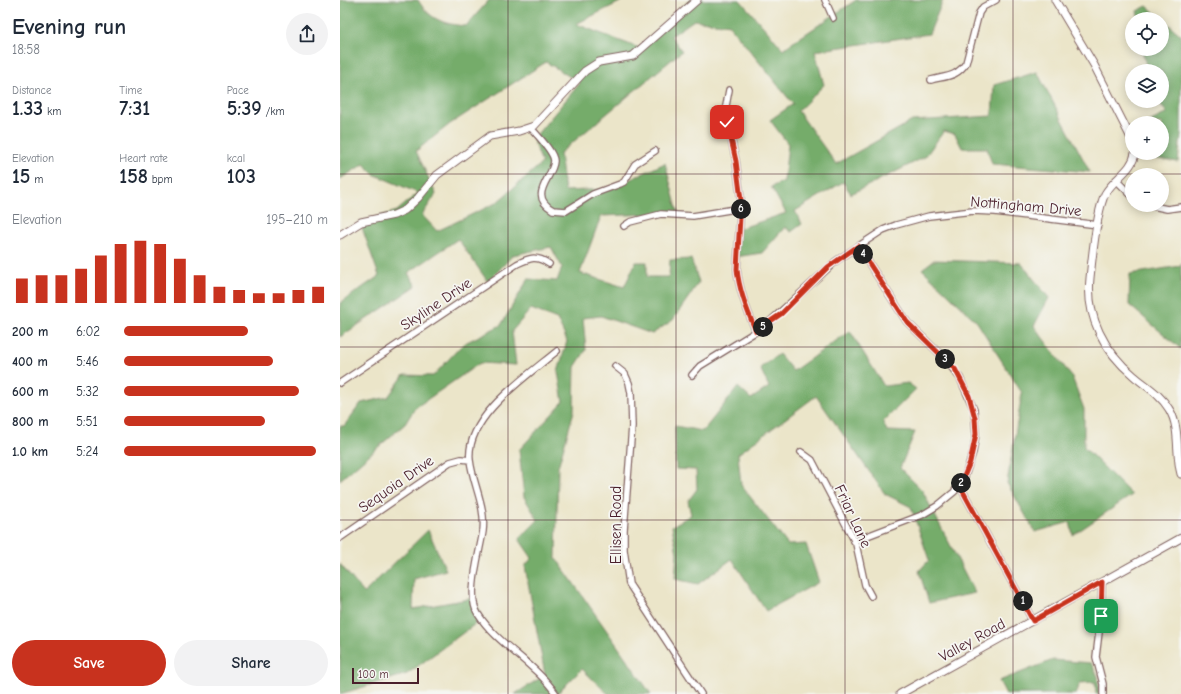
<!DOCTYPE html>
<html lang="en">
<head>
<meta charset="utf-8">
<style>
  :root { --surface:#fff; --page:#f2f2f3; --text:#1f2937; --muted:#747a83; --accent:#c8321e }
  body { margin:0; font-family:"Comic Neue",sans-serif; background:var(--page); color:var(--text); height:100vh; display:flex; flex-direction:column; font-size:15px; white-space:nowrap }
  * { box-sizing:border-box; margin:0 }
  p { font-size:13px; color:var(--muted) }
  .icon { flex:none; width:22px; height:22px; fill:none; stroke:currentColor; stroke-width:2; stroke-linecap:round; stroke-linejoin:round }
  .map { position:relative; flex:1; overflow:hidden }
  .drawer { display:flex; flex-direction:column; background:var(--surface); width:340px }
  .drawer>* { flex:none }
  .fabs { position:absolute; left:785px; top:12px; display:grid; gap:8px }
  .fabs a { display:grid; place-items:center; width:44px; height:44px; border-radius:50%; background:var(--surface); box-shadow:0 2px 10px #0003; font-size:20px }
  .scale { position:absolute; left:12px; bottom:10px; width:67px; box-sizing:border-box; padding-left:4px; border:2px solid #4a1f2b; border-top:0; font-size:11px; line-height:14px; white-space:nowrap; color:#4a1f2b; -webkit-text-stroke:3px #f6f6f2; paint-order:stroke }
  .pin { position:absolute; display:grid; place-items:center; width:34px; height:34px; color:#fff; margin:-17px; border-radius:8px; box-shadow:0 2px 6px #0006 }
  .km { position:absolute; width:20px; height:20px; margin:-10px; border-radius:50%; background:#222; color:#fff; font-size:11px; line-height:20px; text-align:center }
  .round { display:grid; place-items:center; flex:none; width:42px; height:42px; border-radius:21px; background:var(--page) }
  .overview { display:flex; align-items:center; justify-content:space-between; height:68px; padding:0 12px }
  h1 { font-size:22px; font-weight:600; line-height:30px }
  .figures { display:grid; grid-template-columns:repeat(3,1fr); gap:6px; height:68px; padding:4px 12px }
  .figures div { display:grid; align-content:center }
  .figures b { font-size:20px; font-weight:600 }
  .figures small { font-size:11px; font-weight:400 }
  .figures p { font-size:11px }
  .chart { height:112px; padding:8px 12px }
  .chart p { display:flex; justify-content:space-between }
  .chart svg { width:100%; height:72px; margin-top:4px; stroke:var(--accent); stroke-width:6 }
  .action { display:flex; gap:8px; margin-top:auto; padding:8px 12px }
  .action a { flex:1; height:46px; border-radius:24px; background:var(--accent); color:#fff; font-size:16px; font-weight:600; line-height:46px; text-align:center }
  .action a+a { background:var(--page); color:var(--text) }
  ul { padding:0 12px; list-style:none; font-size:13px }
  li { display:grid; grid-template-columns:64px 48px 1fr; align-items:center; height:30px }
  li i { height:10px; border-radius:5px; background:var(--accent) }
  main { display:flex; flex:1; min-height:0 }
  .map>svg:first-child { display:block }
  .forest { fill:#74ac6b; stroke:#5f664b; fill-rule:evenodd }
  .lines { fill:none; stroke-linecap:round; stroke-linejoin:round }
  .minor-casing { stroke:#826462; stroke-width:8 }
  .tertiary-casing { stroke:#826462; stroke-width:9 }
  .secondary-casing { stroke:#826462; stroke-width:9 }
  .minor { stroke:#fff; stroke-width:5.5 }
  .tertiary { stroke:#fff; stroke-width:7 }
  .secondary { stroke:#fff; stroke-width:7 }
  .route-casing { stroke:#fff; stroke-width:8 }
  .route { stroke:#c8321e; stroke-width:5 }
  .grid { fill:none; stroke:#4a1f2b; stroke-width:1; stroke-opacity:0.55 }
  .labels { text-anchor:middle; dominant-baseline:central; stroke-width:3.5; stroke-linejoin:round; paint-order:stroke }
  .street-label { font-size:15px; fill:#4a1f2b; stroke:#f6f6f2 }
</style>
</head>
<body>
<main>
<section class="drawer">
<div class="overview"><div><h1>Evening run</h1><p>18:58</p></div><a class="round"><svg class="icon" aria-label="share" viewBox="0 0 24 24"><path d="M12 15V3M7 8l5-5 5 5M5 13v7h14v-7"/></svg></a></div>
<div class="figures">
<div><p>Distance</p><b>1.33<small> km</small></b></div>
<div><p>Time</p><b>7:31</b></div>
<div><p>Pace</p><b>5:39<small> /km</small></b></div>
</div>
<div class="figures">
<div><p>Elevation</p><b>15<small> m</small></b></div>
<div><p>Heart rate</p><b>158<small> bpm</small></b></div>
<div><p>kcal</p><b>103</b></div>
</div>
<div class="chart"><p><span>Elevation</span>195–210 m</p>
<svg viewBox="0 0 160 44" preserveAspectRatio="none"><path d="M5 44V29M15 44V27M25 44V27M35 44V23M45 44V15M55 44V8M65 44V6M75 44V8M85 44V17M95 44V27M105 44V34M115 44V36M125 44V38M135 44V38M145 44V36M155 44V34"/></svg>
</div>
<ul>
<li><b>200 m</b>6:02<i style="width:61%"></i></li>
<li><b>400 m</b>5:46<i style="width:73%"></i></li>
<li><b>600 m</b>5:32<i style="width:86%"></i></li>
<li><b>800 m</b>5:51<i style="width:69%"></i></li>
<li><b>1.0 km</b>5:24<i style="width:94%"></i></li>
</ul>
<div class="action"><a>Save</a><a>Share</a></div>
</section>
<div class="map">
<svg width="841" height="694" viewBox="0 0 841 694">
  <rect width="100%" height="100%" fill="#f6f6f2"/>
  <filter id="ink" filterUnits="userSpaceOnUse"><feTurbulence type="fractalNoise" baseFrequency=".025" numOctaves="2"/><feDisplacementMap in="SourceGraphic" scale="8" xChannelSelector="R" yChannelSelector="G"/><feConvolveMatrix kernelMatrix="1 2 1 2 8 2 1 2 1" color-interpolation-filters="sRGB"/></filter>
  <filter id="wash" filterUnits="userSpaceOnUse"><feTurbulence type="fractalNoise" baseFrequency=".012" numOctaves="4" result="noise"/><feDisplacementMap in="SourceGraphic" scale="16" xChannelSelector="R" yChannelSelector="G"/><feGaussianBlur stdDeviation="0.9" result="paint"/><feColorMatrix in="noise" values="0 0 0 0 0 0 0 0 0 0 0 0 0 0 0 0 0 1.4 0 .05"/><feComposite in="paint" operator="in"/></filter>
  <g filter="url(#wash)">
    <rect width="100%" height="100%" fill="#ebe5c9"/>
    <!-- forest -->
    <path class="forest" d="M0 0H78C90 20 104 24 126 26L149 0H284L236 24 299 48 350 0H400L443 49 516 0H603L589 34 475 51 484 85 458 111 496 164 572 121 652 116 654 85 697 72 750 172 652 164 647 148H622L615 134 604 131 585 157 511 194 503 182 455 211 462 224 451 232 445 227 422 253 395 257 398 229 446 213 431 187 444 181 448 144 430 120 453 104 389 25 354 20 331 36 342 51 220 153 225 191 270 189 325 163 338 213 261 216 240 273 284 287 296 262H307V277H329L330 260 351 259 359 282 333 320 312 334 261 316 243 318 246 350 235 367 234 411 218 467 216 558 311 694H268L242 669 217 694H175L205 675 185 566 192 558 179 539 198 520 184 497 179 450 223 402 218 372 227 341 217 319 191 309 172 331 176 365 140 363 75 408 65 424 0 480V426H4L21 403 48 397 64 375 93 376 123 344 161 325 188 279 217 281 222 267 211 247 173 255 148 282 118 239 68 273 76 286 0 337V303L39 276 20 222 57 211 78 193 33 174 24 164 0 179ZM206 62 240 83 193 139 202 163 156 203 97 231 82 215 96 194 76 151 110 124Z
      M807 6 822 19H799L797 11Z
      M822 19 841 35V133L838 162 794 155V153H822V123H807L827 113 818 101H822V71H808L802 51V49H822Z
      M594 260 681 263 709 298 694 326 732 377 744 409V447L792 495 733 535 730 522 695 532 667 483 682 393 637 322 582 269Z
      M841 263V349L789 305 790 274 840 266Z
      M510 331 544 386 568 383 576 389 543 422 547 431 575 432 560 468 582 490 635 593 589 603 579 571 589 560 571 507 545 494 476 396 398 454 401 485 448 545 466 544 479 582 426 611 392 559 358 584 335 579 337 553 332 526 351 515 348 501 357 489 356 470 336 469 335 426 363 431 398 387 411 399 429 387 420 368 439 354 453 371Z
      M88 530 106 570 74 579 73 609 134 598 142 619 67 674 0 694V564L24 593Z
      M713 660 751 663 758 676 759 694H756L755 682 740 683 736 694H666L659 681Z"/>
  </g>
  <g filter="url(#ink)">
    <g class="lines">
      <defs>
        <path id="minor" d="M485 0 493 18
          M591 80C606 76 617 77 626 63L639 13 643 7 656 0
          M389 90 385 111 396 161 401 200 397 269C399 291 407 311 416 331
          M191 128C197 135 214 152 214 161 213 178 187 195 213 210L226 211 253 194 280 184 284 182 295 164 315 151
          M776 180 792 196
          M808 205 827 209 841 207
          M284 226 290 222 321 214 353 216 401 208
          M275 366 285 374 289 383 291 393 292 426 284 530V550L289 584 361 694
          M352 375 360 366 425 326 496 261 543 230 556 225 589 216 633 211 655 212 758 225
          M0 383 177 264C190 258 196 255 209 264
          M461 452 472 460 516 544 525 585 531 596
          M620 486 693 621
          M0 538 110 462 121 459 130 460
          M514 541 582 515 597 506 614 492 624 479 633 452 636 434 634 410 620 378 605 359 567 322 518 246
          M762 583 761 616 756 657 763 684V694
          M216 694C195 663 157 644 138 614 126 596 140 552 143 531 146 506 133 485 130 460 125 417 187 376 217 351"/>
        <path id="tertiary" d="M715 0 754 65 792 140
          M795 153C793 170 773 179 765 194 757 210 752 258 750 278 746 317 764 351 794 376 807 387 820 394 829 409 841 428 835 453 841 474
          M0 235 21 222 54 215 65 210 78 198 97 175 150 136 179 131 194 126 245 71 259 62 293 56 357 0"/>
        <path id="secondary" d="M560 694 841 538"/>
      </defs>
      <!-- minor casing -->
      <use href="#minor" class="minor-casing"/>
      <!-- tertiary casing -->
      <use href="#tertiary" class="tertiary-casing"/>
      <!-- secondary casing -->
      <use href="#secondary" class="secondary-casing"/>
      <!-- minor -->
      <use href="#minor" class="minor"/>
      <!-- tertiary -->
      <use href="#tertiary" class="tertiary"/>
      <!-- secondary -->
      <use href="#secondary" class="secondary"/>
    </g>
  </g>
  <g class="lines" filter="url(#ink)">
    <defs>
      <path id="route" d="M387 122 396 161 401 200 397 269C399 291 407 311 416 331L441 314 488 267 518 246 567 322 615 369 629 396 635 418 636 434 630 462 620 486 693 621 762 582 761 616"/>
    </defs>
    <!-- route casing -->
    <use href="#route" class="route-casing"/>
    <!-- route -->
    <use href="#route" class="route"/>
  </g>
  <!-- grid -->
  <path class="grid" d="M168 0V694M336 0V694M505 0V694M673 0V694M0 174H841M0 347H841M0 520H841"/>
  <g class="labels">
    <!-- street labels -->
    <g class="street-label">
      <text transform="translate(686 206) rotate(5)">Nottingham Drive</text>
      <text transform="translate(96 304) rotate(-34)">Skyline Drive</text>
      <text transform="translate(56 484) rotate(-35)">Sequoia Drive</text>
      <text transform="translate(513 516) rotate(65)">Friar Lane</text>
      <text transform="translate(276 525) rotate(-90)">Ellisen Road</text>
      <text transform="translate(632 640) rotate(-29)">Valley Road</text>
    </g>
  </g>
</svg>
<div class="fabs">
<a><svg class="icon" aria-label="locate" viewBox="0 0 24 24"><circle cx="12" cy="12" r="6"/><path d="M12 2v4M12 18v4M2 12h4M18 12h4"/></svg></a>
<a><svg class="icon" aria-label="layers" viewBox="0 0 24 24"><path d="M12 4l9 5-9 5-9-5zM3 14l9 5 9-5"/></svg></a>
<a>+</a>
<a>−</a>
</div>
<div class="scale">100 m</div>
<div class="pin" style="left:761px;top:616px;background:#1e9e55"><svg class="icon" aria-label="arrive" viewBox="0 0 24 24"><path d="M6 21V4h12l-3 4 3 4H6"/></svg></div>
<div class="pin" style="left:387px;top:122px;background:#d93025"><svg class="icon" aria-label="check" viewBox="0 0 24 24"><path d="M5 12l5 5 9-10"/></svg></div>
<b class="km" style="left:683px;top:601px">1</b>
<b class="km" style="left:621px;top:483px">2</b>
<b class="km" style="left:605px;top:359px">3</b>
<b class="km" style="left:523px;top:254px">4</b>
<b class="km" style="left:423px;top:327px">5</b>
<b class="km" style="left:401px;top:209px">6</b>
</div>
</main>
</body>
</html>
